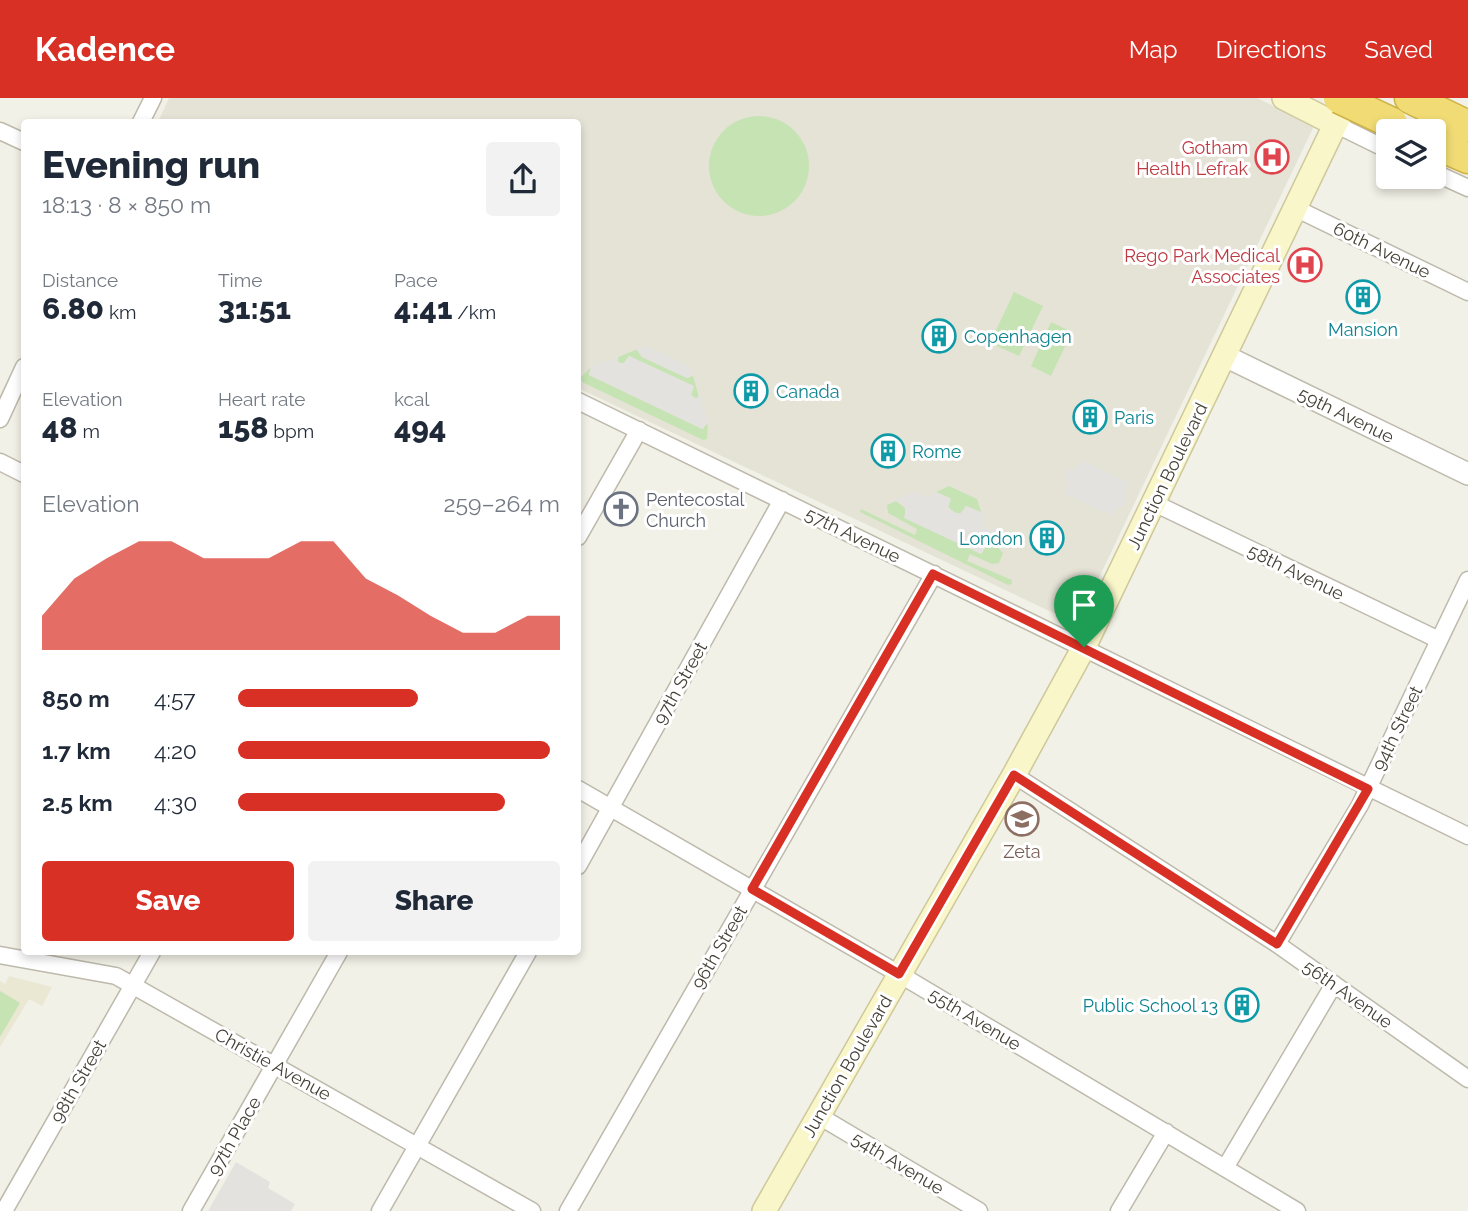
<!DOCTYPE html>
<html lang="en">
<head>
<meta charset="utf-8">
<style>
  :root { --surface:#fff; --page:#f2f2f3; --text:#1f2937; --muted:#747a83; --accent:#d93025 }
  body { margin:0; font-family:Raleway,sans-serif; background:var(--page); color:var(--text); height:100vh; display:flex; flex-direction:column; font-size:26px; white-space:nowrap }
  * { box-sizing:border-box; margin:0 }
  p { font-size:23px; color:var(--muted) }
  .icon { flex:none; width:38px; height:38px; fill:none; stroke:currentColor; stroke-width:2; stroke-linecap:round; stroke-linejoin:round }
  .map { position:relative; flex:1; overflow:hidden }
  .side { position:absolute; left:21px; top:21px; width:560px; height:836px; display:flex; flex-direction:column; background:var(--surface); border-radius:7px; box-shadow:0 4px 10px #0003 }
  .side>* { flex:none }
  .buttons { position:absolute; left:1376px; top:21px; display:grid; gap:14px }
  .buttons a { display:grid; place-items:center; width:70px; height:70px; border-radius:7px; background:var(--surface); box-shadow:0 4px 10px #0003; font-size:35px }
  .pin { position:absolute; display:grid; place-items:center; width:60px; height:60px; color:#fff; margin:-72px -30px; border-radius:50% 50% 50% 0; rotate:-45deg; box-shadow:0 0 7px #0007 }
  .pin .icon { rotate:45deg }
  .round { display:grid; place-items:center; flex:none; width:74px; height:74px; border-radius:7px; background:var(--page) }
  .head { display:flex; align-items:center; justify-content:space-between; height:119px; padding:0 21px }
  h1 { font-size:38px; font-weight:800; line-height:52px }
  .metrics { display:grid; grid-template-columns:repeat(3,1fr); gap:10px; height:119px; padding:7px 21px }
  .metrics div { display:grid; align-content:center }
  .metrics b { font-size:30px; font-weight:800 }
  .metrics small { font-size:19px; font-weight:400 }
  .metrics p { font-size:19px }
  .chart { height:196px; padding:14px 21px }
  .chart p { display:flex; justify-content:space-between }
  .chart svg { width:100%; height:126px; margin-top:7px; fill:var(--accent); opacity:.7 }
  .cta { display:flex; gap:14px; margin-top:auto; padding:14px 21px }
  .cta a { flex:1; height:80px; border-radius:7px; background:var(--accent); color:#fff; font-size:28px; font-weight:800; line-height:80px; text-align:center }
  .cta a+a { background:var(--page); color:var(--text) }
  ul { padding:0 21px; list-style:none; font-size:23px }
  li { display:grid; grid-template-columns:112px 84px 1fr; align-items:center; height:52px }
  li i { height:18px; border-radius:9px; background:var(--accent) }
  header { display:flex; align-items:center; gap:42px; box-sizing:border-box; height:98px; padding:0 35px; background:var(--accent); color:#fff }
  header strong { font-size:33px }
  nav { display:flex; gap:38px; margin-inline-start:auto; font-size:24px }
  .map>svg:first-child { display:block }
  .residential { fill:#e5e3d6 }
  .education { fill:#eae7d3 }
  .green { fill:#c6e3b4 }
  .parking { fill:#e4e2df }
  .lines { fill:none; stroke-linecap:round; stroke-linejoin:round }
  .minor-casing { stroke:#bdb9ab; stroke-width:19 }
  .tertiary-casing { stroke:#bdb9ab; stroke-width:24 }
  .secondary-casing { stroke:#cec89b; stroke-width:26 }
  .motorway-casing { stroke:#cfb245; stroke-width:33 }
  .minor { stroke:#fff; stroke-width:16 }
  .tertiary { stroke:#fff; stroke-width:21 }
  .secondary { stroke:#f9f6ca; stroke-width:23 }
  .motorway { stroke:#f0db74; stroke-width:30 }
  .motorway-bridge-casing { stroke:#cfb245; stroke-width:33; stroke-linecap:butt }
  .motorway-bridge { stroke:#f0db74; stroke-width:30 }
  .route-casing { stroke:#fff; stroke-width:14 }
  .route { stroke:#d93025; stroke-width:9 }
  .labels { text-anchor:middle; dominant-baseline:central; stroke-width:6; stroke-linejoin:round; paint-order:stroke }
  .health-label { font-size:18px; fill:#be3a42; stroke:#fff; text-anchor:end }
  .street-label { font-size:18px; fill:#454137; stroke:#fff }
  .culture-label { font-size:18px; fill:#0d838f; stroke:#fff; text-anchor:start }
  .worship-label { font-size:18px; fill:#5b616d; stroke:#fff; text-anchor:start }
  .education-label { font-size:18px; fill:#785e54; stroke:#fff }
</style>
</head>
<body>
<header>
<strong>Kadence</strong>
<nav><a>Map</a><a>Directions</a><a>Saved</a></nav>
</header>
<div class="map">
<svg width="1468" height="1113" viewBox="0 0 1468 1113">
  <rect width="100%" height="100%" fill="#f2f1e7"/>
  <!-- residential -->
  <path class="residential" d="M169 0H1257L1314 28 1077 526 578 290V24H158Z"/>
  <!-- education -->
  <path class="education" d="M9 878 52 889 42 908 29 901 0 949V883L5 886Z"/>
  <!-- green -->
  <path class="green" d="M709 68a50 50 0 1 1 100 0a50 50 0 1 1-100 0Z
    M1014 194 1043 208 1019 258 990 245Z
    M1051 224 1072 234 1051 278 1031 268Z
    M638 251 642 259 687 280 693 278 699 299 695 301 691 298 693 288 629 258 625 265H619L617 262 618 259Z
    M592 268 589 277 702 331 708 325 707 341 703 342 582 284 580 280Z
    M949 388 977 401 981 414 966 408 960 416 951 413 948 408 950 400 936 394Z
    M896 403 905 410V420L977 454 981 456 987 448 996 447 1003 455 999 465 992 466 970 456 967 463 1012 482V486L1008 487 860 414 861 411 915 437 917 431 888 415 887 407Z
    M0 893 20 905 0 939Z"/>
  <!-- parking -->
  <path class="parking" d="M647 248 690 269 694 279 691 277 687 280 642 259 636 251Z
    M629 258 694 288 691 297 697 301 699 296 709 327 706 325 703 331 589 277 591 268 619 259 617 263 623 266Z
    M1080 362 1129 385 1125 394 1128 399 1123 408 1117 409 1113 418 1064 395 1069 383 1064 379 1067 371 1075 373Z
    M920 392 917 395 925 399 930 398 934 393 951 401 948 409 957 416 963 414 966 408 984 416 983 427 990 432 994 430V426L1002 453 996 447 991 446 985 449 981 456 904 420 906 412 903 406 896 403 889 404Z
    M236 1064 270 1084 268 1090 295 1106 291 1113H208Z"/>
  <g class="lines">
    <defs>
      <path id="minor" d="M141 24 153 0
        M1335 26 1388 52
        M0 33 24 44
        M1433 74 1468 90
        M1295 110 1468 194
        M578 303 1468 738
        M0 321 24 269
        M0 364 24 376
        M1154 405 1439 542
        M578 439 639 332
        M1014 677 1277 846 1468 981
        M578 691 899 876 1297 1113
        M578 768 782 402
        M1277 846 1360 707 1468 482
        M0 857 116 878 532 1113
        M819 1018 979 1113
        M1225 1070 1334 886
        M4 1113 152 854
        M191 1113 339 854
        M380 1113 528 854
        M568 1113 934 476
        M1119 1113 1166 1034"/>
      <path id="tertiary" d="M1225 258 1468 376"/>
      <path id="secondary" d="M1284 0 1335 26
        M764 1113 1014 677 1084 549 1348 0"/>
      <path id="motorway" d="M1410 0 1468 28
        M1433 45 1468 60"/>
    </defs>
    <!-- minor casing -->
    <use href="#minor" class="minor-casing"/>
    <!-- tertiary casing -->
    <use href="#tertiary" class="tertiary-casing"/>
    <!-- secondary casing -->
    <use href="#secondary" class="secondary-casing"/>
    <!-- motorway casing -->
    <use href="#motorway" class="motorway-casing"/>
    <!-- minor -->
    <use href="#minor" class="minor"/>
    <!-- tertiary -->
    <use href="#tertiary" class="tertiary"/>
    <!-- secondary -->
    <use href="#secondary" class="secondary"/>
    <!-- motorway -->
    <use href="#motorway" class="motorway"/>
    <defs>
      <path id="motorway-bridge" d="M1339 0 1392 25"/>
    </defs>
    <!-- motorway-bridge casing -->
    <use href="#motorway-bridge" class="motorway-bridge-casing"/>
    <!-- motorway-bridge -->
    <use href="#motorway-bridge" class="motorway-bridge"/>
  </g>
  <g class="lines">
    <defs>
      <path id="route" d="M933 476 1368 691 1277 846 1014 677 899 876 752 791Z"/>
    </defs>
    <!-- route casing -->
    <use href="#route" class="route-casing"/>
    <!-- route -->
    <use href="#route" class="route"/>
  </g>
  <!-- icons -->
  <defs>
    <symbol id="hospital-ring" viewBox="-11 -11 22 22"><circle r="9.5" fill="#fff" stroke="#e0444e" stroke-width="1.5"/><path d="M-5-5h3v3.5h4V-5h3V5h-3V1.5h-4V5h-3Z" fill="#e0444e"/></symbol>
    <symbol id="building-ring" viewBox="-11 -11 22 22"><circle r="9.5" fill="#fff" stroke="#0f9aa8" stroke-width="1.5"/><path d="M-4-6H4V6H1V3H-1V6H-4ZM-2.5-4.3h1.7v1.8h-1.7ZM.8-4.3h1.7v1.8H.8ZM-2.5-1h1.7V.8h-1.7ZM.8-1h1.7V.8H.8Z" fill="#0f9aa8"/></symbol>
    <symbol id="church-ring" viewBox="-11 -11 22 22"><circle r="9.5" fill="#fff" stroke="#6b7280" stroke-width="1.5"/><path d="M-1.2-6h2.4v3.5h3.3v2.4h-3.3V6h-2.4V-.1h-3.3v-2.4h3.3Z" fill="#6b7280"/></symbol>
    <symbol id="school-ring" viewBox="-11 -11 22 22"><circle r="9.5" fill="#fff" stroke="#8d6e63" stroke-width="1.5"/><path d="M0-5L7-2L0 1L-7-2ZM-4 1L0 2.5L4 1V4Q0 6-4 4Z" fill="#8d6e63"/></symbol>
  </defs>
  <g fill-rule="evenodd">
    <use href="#hospital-ring" x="1253" y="40" width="38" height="38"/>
    <use href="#hospital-ring" x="1286" y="148" width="38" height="38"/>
    <use href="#building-ring" x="1344" y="180" width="38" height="38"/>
    <use href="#building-ring" x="920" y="219" width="38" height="38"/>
    <use href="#building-ring" x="732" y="274" width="38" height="38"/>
    <use href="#building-ring" x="1071" y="300" width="38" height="38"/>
    <use href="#building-ring" x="869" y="334" width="38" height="38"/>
    <use href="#church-ring" x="602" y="392" width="38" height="38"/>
    <use href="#building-ring" x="1028" y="421" width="38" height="38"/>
    <use href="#school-ring" x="1003" y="702" width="38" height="38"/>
    <use href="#building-ring" x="1223" y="888" width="38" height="38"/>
  </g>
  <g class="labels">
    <!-- health labels -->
    <g class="health-label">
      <text x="1248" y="49">Gotham<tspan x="1248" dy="21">Health Lefrak</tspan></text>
      <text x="1280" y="157">Rego Park Medical<tspan x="1280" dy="21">Associates</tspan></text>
    </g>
    <!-- street labels -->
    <g class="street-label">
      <text transform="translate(1382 152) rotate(26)">60th Avenue</text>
      <text transform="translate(1346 317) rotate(26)">59th Avenue</text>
      <text transform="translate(1167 378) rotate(-64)">Junction Boulevard</text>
      <text transform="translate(853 437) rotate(26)">57th Avenue</text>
      <text transform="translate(1296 474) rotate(26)">58th Avenue</text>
      <text transform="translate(680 585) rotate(-61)">97th Street</text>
      <text transform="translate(1397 630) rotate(-64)">94th Street</text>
      <text transform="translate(719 849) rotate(-60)">96th Street</text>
      <text transform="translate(1348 896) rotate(35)">56th Avenue</text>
      <text transform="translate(975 921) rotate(31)">55th Avenue</text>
      <text transform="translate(273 966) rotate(29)">Christie Avenue</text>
      <text transform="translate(847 968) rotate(-60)">Junction Boulevard</text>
      <text transform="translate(78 983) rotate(-60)">98th Street</text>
      <text transform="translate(234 1038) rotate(-60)">97th Place</text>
      <text transform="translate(898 1065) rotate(31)">54th Avenue</text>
    </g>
    <!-- culture labels -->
    <g class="culture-label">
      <text x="1363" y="231" text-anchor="middle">Mansion</text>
      <text x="964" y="238">Copenhagen</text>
      <text x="776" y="293">Canada</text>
      <text x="1114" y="319">Paris</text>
      <text x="912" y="353">Rome</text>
      <text x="1023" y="440" text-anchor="end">London</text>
      <text x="1218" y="907" text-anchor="end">Public School 13</text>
    </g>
    <!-- worship labels -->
    <g class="worship-label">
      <text x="646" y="401">Pentecostal<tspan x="646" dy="21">Church</tspan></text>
    </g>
    <!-- education labels -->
    <g class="education-label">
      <text x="1022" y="753">Zeta</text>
    </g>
  </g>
</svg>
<div class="buttons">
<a><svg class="icon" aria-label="layers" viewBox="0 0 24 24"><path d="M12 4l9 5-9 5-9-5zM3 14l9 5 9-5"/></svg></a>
</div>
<div class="pin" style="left:1084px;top:549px;background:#1e9e55"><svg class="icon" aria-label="arrive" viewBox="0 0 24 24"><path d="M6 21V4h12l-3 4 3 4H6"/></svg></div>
<section class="side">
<div class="head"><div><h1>Evening run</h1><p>18:13 · 8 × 850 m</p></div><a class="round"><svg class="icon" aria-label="share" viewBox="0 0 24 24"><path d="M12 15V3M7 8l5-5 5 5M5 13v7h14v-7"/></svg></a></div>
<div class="metrics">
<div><p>Distance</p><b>6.80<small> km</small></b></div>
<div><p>Time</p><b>31:51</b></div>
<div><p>Pace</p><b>4:41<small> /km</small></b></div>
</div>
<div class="metrics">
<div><p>Elevation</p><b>48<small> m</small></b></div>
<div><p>Heart rate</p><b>158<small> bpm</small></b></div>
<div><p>kcal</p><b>494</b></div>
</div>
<div class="chart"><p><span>Elevation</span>259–264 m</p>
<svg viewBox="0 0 160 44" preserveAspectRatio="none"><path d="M0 44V32L10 19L20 12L30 6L40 6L50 12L60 12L70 12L80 6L90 6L100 19L110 25L120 32L130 38L140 38L150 32L160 32V44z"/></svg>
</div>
<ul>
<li><b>850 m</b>4:57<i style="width:56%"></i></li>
<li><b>1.7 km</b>4:20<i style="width:97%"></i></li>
<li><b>2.5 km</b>4:30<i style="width:83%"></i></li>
</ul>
<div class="cta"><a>Save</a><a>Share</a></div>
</section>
</div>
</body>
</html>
